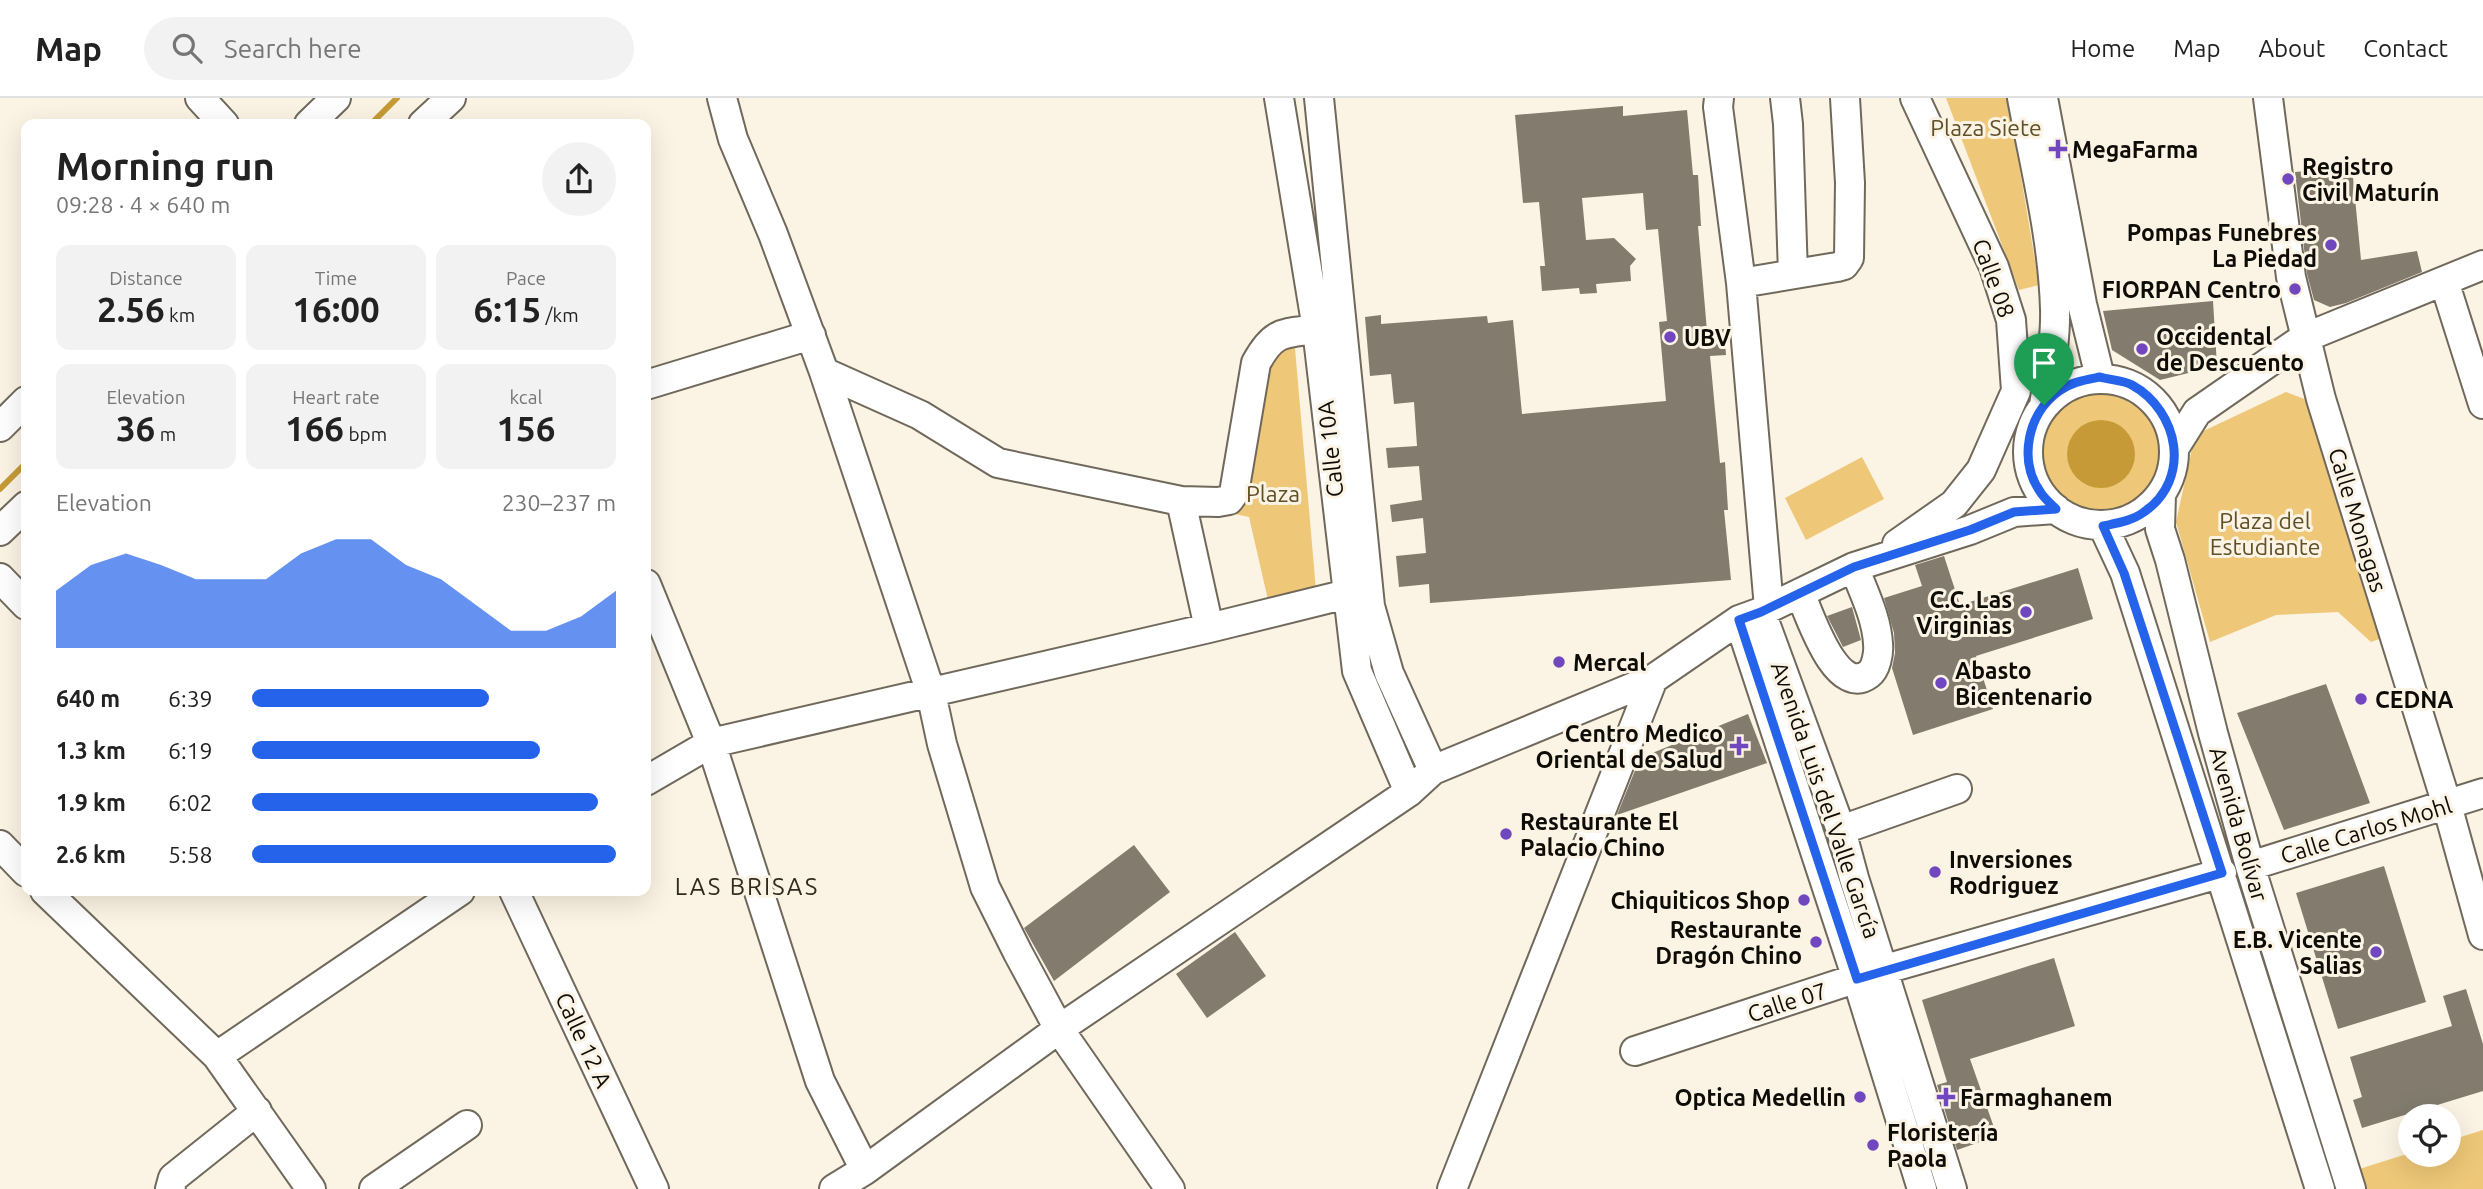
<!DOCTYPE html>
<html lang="en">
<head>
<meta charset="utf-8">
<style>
  :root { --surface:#fff; --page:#f2f2f2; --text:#222; --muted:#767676; --line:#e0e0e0; --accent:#2563eb }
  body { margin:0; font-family:Ubuntu,sans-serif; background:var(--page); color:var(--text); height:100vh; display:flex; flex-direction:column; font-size:26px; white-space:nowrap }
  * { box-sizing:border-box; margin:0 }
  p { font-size:23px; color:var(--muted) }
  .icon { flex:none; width:38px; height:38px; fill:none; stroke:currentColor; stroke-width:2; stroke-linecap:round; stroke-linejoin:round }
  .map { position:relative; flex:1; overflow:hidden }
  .sheet { position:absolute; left:21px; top:21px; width:630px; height:777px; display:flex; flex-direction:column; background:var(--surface); border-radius:14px; box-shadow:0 7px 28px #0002 }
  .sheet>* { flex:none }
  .fabs { position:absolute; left:2398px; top:1006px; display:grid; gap:14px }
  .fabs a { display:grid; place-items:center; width:63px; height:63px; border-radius:50%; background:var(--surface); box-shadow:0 7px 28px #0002; font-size:35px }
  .pin { position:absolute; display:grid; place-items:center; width:60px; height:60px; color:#fff; margin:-72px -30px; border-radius:50% 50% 50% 0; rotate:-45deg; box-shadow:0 0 7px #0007 }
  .pin .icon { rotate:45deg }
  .round { display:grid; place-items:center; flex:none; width:74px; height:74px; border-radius:37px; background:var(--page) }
  .overview { display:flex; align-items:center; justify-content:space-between; height:119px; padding:0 35px }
  h1 { font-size:38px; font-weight:600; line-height:52px }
  .figures { display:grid; grid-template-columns:repeat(3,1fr); gap:10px; height:119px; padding:7px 35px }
  .figures div { display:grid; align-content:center; border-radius:14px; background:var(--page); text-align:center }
  .figures b { font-size:35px; font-weight:600 }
  .figures small { font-size:19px; font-weight:400 }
  .figures p { font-size:19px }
  .chart { height:196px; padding:14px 35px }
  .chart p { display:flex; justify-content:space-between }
  .chart svg { width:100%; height:126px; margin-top:7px; fill:var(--accent); opacity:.7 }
  ul { padding:0 35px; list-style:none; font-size:23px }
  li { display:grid; grid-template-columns:112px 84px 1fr; align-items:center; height:52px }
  li i { height:18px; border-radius:9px; background:var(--accent) }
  header { display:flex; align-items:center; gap:42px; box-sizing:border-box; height:98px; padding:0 35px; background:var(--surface); border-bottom:2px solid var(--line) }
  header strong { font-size:33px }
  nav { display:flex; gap:38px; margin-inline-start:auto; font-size:24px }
  .search { width:490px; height:63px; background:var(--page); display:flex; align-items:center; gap:18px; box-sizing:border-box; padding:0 24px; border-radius:38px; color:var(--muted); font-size:26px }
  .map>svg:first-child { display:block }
  .green { fill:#eec878 }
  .water { fill:#c69b37 }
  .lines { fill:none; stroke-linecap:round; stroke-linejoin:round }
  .stream { stroke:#c69b37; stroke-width:6 }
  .building { fill:#837c6e }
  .minor-casing { stroke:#70695b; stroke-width:32 }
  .minor { stroke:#fff; stroke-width:28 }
  .route-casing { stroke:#fff; stroke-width:14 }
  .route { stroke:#2563eb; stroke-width:9 }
  .poi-dot { fill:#7147c0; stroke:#fbf3e3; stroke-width:2.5 }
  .labels { text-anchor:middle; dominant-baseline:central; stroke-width:6; stroke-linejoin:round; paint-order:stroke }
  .park-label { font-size:23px; fill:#614f27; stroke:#fbf3e3 }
  .poi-label { font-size:23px; font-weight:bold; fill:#0e0c07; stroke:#fbf3e3; text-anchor:start }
  .street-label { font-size:23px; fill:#0e0c07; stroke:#fbf3e3 }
  .neighbourhood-label { font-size:24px; letter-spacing:2px; fill:#312b1f; stroke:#fbf3e3 }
</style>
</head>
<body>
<header>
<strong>Map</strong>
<div class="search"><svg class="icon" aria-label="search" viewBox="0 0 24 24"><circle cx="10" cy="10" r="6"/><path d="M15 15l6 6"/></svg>Search here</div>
<nav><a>Home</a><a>Map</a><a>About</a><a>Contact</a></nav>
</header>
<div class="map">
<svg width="2483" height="1091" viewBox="0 0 2483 1091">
  <rect width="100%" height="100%" fill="#fbf3e3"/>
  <!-- green -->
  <path class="green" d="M1946 0H2008L2039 187 2019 192Z
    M1294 239 1316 492 1268 502 1249 419 1235 416 1259 269Z
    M2286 294 2307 302 2382 540 2371 544 2338 514 2276 517 2210 544 2176 424 2195 337Z
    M2038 357a61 61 0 1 1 122 0a61 61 0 1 1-122 0Z
    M1862 359 1884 401 1806 442 1785 400Z
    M2483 1032V1091H2362L2356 1072 2410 1055V1057H2448V1043Z"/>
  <!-- water -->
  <path class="water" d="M2067 356a34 34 0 1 1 68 0a34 34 0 1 1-68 0Z"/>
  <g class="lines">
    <!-- stream -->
    <path class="stream" d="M371 26 397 0
      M0 391 26 365"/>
  </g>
  <!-- building -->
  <path class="building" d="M1623 8V18L1687 12 1693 77H1698L1701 128H1698L1707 233 1724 231 1726 257 1710 258 1720 365 1725 364 1728 412H1724L1731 482 1430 505 1429 486 1399 489 1396 458 1426 455 1423 420 1392 424 1390 407 1422 402 1419 368 1388 370 1386 350 1417 348 1414 304 1394 306 1391 276 1370 278 1365 219 1381 217V226L1487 218 1488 225 1513 222 1522 316 1666 303 1659 224 1667 223 1658 131 1646 132 1643 95 1582 100 1586 142 1614 140 1636 161 1630 168 1631 183 1596 186 1597 195 1580 196 1579 190 1542 193 1540 168H1545L1539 104 1523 105 1515 17Z
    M2352 69 2361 162 2417 153 2422 174 2346 205 2330 209 2314 202 2307 176 2295 74Z
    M2213 203 2217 268 2160 282 2112 252 2103 213Z
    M1944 458 1960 507 2078 470 2093 521 1976 558 1993 611 1913 637 1892 570 1895 555 1894 535 1884 500 1922 488 1915 467Z
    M1852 509 1861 542 1843 549 1827 518Z
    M2326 586 2370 705 2284 732 2237 615Z
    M1748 616 1767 665 1617 717 1640 660Z
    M1134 747 1170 794 1054 883 1024 830Z
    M2384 768 2426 904 2338 931 2296 795Z
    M1235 834 1266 878 1207 920 1176 876Z
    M2054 860 2075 928 1970 961 1997 1038 1957 1052 1937 987 1947 984 1922 902Z
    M2466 891 2483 946V993L2362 1030 2353 1002 2362 999 2350 959 2452 928 2443 898Z"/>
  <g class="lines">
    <defs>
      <path id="minor" d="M200 0 224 26
        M722 0 733 41 773 136 824 274 931 595 942 646 985 789 1018 855 1059 931 1170 1091
        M1279 0 1317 231 1357 573 1409 694
        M1319 0 1370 508 1389 575 1433 672
        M1719 0 1718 9 1741 185 1769 510
        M1785 0 1788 26 1793 176
        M2022 0C2035 69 2053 141 2055 211 2056 243 2049 276 2044 307
        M2043 0 2082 206 2100 279
        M2268 0 2291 179 2321 301 2447 707 2483 837
        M309 26 336 0
        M423 26 451 0
        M2444 183 2483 306
        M1741 185 1837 169 1844 167 1849 160 1850 85 1845 0
        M824 274 920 317 998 365 1181 403 1218 404 1229 402 1234 395 1256 265C1274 232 1283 236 1317 231
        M2028 354a73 73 0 1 1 146 0a73 73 0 1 1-146 0Z
        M646 287 811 237
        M0 329 26 303
        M2175 349 2197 314 2304 240 2483 167
        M2161 397 2160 431 2170 462 2213 635 2250 768 2351 1091
        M1181 403 1209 530
        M2103 428 2125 475 2320 1091
        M0 433 26 408
        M1897 446 1954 406 1981 372 2016 293 2011 222 1994 169 1915 0
        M0 480 26 507
        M646 486 711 645 820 983 865 1072
        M1800 495C1809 515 1836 601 1869 576 1876 571 1879 555 1878 546 1877 520 1863 493 1854 469
        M1761 514 1841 732 1854 780 1952 1091
        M1739 522 1857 881 1922 1091
        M646 683 711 645 1209 530 1347 496
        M1841 732 1957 691
        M0 747 26 774
        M2250 768 2483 695
        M45 793 217 958 311 1091
        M514 793 654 1091
        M1635 953 1882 872 2222 775
        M217 958 460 793
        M170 1091 173 1080 257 1013
        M374 1091 467 1027
        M834 1091 865 1072 1059 931 1409 694 1433 672 1653 581 1739 522 1761 514 1854 469 1970 432 2014 414 2056 411
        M1452 1091 1653 581"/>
    </defs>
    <!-- minor casing -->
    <use href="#minor" class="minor-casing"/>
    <!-- minor -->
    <use href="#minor" class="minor"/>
  </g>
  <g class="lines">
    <defs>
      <path id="route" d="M2100 279C2110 282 2123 282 2132 287 2179 313 2192 381 2144 414 2132 423 2117 425 2103 428L2124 475 2222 775 1857 881 1739 522 1761 514 1854 469 1970 432 2014 414 2056 411C2051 406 2045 401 2041 395 2018 363 2027 316 2059 293 2071 284 2085 282 2100 279Z"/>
    </defs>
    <!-- route casing -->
    <use href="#route" class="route-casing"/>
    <!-- route -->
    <use href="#route" class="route"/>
  </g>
  <!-- markers -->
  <g class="poi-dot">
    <path d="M2054.5 40.5h7v7h7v7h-7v7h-7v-7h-7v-7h7z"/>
    <circle cx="2288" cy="81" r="7"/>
    <circle cx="2331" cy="147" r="7"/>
    <circle cx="2295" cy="191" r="7"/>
    <circle cx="1670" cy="239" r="7"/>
    <circle cx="2142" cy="251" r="7"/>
    <circle cx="2026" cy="514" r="7"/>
    <circle cx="1559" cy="564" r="7"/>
    <circle cx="1941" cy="585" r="7"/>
    <circle cx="2361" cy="601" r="7"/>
    <path d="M1735.5 637.5h7v7h7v7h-7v7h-7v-7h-7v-7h7z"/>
    <circle cx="1506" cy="736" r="7"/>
    <circle cx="1935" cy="774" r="7"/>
    <circle cx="1804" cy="802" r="7"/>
    <circle cx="1816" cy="844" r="7"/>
    <circle cx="2376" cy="854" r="7"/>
    <circle cx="1860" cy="999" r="7"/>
    <path d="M1942.5 988.5h7v7h7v7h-7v7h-7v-7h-7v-7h7z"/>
    <circle cx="1873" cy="1047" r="7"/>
  </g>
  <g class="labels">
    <!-- park labels -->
    <g class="park-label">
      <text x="1986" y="29">Plaza Siete</text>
      <text x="1273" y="395">Plaza</text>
      <text x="2265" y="422">Plaza del<tspan x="2265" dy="26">Estudiante</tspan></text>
    </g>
    <!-- poi labels -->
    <g class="poi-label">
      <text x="2072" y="51">MegaFarma</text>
      <text x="2302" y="68">Registro<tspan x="2302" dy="26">Civil Maturín</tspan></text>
      <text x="2317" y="134" text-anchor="end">Pompas Funebres<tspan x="2317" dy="26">La Piedad</tspan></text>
      <text x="2281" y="191" text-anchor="end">FIORPAN Centro</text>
      <text x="2156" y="238">Occidental<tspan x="2156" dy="26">de Descuento</tspan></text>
      <text x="1684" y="239">UBV</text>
      <text x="2012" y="501" text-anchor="end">C.C. Las<tspan x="2012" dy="26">Virginias</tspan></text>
      <text x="1573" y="564">Mercal</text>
      <text x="1955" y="572">Abasto<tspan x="1955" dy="26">Bicentenario</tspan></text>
      <text x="2375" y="601">CEDNA</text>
      <text x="1723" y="635" text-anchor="end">Centro Medico<tspan x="1723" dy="26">Oriental de Salud</tspan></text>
      <text x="1520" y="723">Restaurante El<tspan x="1520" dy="26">Palacio Chino</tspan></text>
      <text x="1949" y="761">Inversiones<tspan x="1949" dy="26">Rodriguez</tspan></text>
      <text x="1790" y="802" text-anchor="end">Chiquiticos Shop</text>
      <text x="1802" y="831" text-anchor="end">Restaurante<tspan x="1802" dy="26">Dragón Chino</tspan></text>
      <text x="2362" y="841" text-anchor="end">E.B. Vicente<tspan x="2362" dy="26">Salias</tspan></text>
      <text x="1846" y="999" text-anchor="end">Optica Medellin</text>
      <text x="1960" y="999">Farmaghanem</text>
      <text x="1887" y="1034">Floristería<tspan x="1887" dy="26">Paola</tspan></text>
    </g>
    <!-- street labels -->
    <g class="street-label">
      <text transform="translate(1994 180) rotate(70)">Calle 08</text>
      <text transform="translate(1330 351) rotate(-96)">Calle 10A</text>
      <text transform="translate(2358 422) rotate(73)">Calle Monagas</text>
      <text transform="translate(1826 702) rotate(71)">Avenida Luis del Valle García</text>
      <text transform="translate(2239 726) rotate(74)">Avenida Bolívar</text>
      <text transform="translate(2366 732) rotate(-17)">Calle Carlos Mohl</text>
      <text transform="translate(1787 904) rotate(-18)">Calle 07</text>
      <text transform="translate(584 942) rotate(65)">Calle 12 A</text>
    </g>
    <!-- neighbourhood labels -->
    <g class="neighbourhood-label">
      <text x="747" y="788">LAS BRISAS</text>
    </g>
  </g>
</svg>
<div class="fabs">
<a><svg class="icon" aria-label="locate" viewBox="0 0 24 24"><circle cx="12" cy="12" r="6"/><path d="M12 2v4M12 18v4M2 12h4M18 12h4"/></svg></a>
</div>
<div class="pin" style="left:2044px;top:307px;background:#1e9e55"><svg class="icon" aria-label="arrive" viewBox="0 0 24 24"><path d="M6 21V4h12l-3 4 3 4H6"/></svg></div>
<section class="sheet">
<div class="overview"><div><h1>Morning run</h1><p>09:28 · 4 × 640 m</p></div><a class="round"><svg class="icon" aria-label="share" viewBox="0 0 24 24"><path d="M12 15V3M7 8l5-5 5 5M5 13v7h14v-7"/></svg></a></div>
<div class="figures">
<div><p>Distance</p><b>2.56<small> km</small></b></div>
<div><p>Time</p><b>16:00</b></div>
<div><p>Pace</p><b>6:15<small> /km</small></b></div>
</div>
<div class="figures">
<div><p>Elevation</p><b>36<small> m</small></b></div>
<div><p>Heart rate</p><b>166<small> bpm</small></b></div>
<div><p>kcal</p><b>156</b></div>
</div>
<div class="chart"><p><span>Elevation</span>230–237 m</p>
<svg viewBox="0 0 160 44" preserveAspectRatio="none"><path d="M0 44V24L10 15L20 11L30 15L40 20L50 20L60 20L70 11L80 6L90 6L100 15L110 20L120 29L130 38L140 38L150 33L160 24V44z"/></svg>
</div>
<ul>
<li><b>640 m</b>6:39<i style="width:65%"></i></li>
<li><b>1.3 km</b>6:19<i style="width:79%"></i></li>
<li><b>1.9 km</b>6:02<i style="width:95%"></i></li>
<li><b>2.6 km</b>5:58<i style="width:100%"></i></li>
</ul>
</section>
</div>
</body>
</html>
